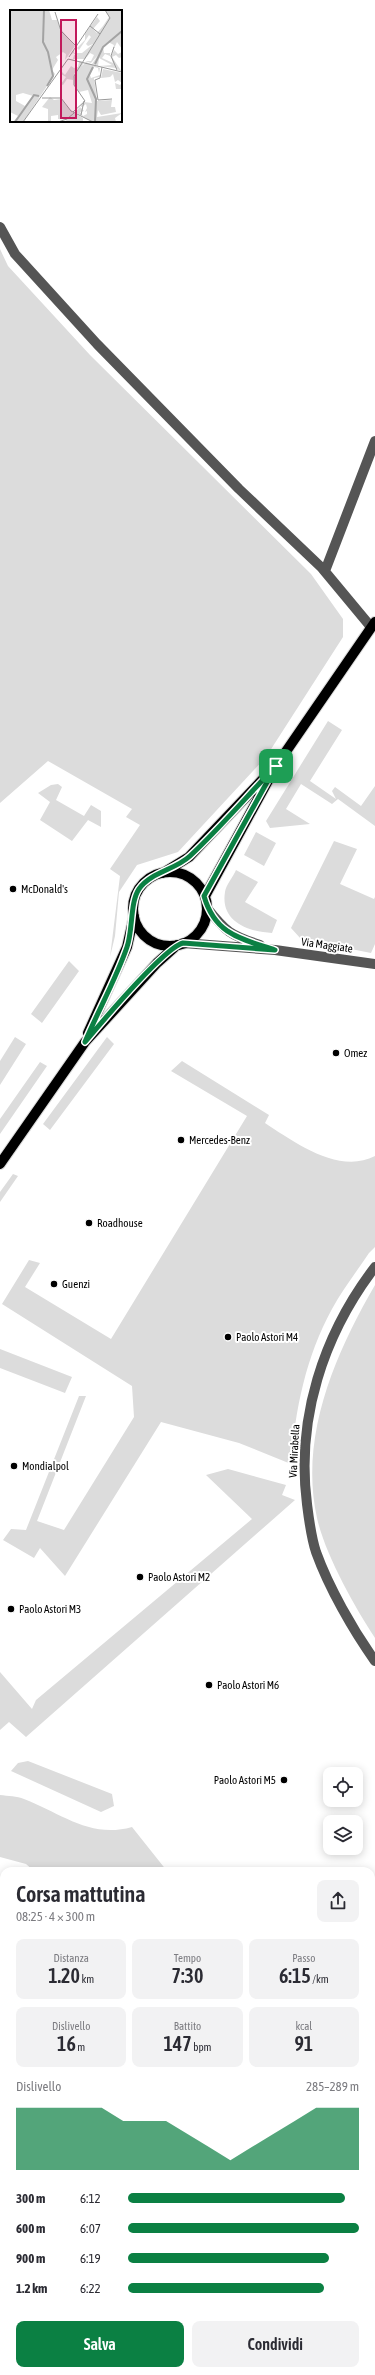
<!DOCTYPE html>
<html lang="it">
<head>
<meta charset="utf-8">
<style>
  :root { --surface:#fff; --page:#f2f2f3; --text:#2b2b33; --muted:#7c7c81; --accent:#0b8043 }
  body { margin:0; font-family:"Asap Condensed",sans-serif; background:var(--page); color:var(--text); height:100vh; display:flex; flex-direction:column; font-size:15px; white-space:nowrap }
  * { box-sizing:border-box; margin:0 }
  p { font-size:13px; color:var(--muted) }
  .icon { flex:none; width:22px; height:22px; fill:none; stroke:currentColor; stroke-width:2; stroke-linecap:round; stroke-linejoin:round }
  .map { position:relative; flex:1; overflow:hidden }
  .panel { position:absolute; left:0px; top:1867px; width:375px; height:508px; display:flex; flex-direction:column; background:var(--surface); border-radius:12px 12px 0 0; box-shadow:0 2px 10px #0003 }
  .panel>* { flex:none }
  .tools { position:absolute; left:323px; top:1767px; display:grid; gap:8px }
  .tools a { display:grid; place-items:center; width:40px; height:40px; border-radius:8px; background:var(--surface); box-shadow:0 2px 10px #0003; font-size:20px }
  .pin { position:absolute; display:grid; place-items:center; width:34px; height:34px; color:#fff; margin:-17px; border-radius:8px; box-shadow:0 2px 6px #0006 }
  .round { display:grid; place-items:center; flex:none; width:42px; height:42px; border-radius:8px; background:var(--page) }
  .overview { display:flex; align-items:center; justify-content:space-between; height:68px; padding:0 16px }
  h1 { font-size:22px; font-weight:600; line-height:30px }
  .metrics { display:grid; grid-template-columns:repeat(3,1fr); gap:6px; height:68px; padding:4px 16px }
  .metrics div { display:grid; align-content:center; border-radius:8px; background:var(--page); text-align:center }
  .metrics b { font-size:20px; font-weight:600 }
  .metrics small { font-size:11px; font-weight:400 }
  .metrics p { font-size:11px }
  .chart { height:112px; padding:8px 16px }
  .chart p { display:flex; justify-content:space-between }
  .chart svg { width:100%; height:72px; margin-top:4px; fill:var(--accent); opacity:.7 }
  .button { display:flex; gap:8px; margin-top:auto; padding:8px 16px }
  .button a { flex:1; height:46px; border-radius:8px; background:var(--accent); color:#fff; font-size:16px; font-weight:600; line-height:46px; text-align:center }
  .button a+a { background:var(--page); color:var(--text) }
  ul { padding:0 16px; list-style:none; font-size:13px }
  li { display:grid; grid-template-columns:64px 48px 1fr; align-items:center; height:30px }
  li i { height:10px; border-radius:5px; background:var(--accent) }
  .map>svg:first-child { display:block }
  .green { fill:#dcdcdc }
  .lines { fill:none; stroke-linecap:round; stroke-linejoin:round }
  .major-casing { stroke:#dbdbdb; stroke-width:12 }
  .minor { stroke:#555; stroke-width:10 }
  .major { stroke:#000; stroke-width:10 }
  .route-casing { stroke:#fff; stroke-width:8 }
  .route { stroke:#0b8043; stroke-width:5 }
  .poi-dot { fill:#000; stroke:#fff; stroke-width:1.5 }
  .labels { text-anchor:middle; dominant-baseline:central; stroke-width:4; stroke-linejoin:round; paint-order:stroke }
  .poi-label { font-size:11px; fill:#000; stroke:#fff; text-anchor:start }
  .street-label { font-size:11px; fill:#000; stroke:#fff }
  .inset-river { fill:none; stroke:#a3a3a3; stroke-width:2 }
  .inset-road { fill:none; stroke:#999; stroke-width:1 }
  .view { fill:#c2185b; fill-opacity:0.15; stroke:#c2185b; stroke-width:2 }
  .inset-edge { fill:none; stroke:#000; stroke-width:2 }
</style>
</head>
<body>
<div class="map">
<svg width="375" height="2375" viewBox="0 0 375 2375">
  <rect width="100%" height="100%" fill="#fff"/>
  <!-- green -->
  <path class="green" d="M0 249 8 266 90 355 311 574 343 619V637L266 757 178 852 137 865 119 892 115 936 110 957 120 876 110 869 140 825 126 817 132 809 48 761 0 803Z
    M328 721 342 730 310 781 336 799 332 791 335 787 361 806 375 786V826L338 799 332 804 301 784 286 809 310 824 270 828 266 821Z
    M58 784 62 787 56 800 84 816 91 805 101 811V827L88 820 72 841 40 820 50 802 38 793 51 785Z
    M256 832 276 843 264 866 244 855Z
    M334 841 357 849 340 884 374 899 375 897V944L371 953 301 939 291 928Z
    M236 870 258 882 245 902 277 920 272 933C249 932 220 922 225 892 226 885 233 877 236 870Z
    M69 961 79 971 42 1023 31 1014Z
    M15 1037 26 1044 0 1085V1061Z
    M107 1037 114 1044 50 1130 43 1124Z
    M182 1061 269 1115 265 1123C294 1142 339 1175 375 1156V1247L369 1253C357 1271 343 1289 332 1309 306 1356 295 1410 291 1464L239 1443 161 1422 65 1576 40 1548 34 1558 3 1540 11 1529 26 1530 79 1396H86L37 1521 64 1530 134 1417 132 1386 2 1304 29 1260 40 1263 25 1287 111 1339 247 1116 171 1071Z
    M40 1062 47 1066 0 1134V1119Z
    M13 1174 18 1176 0 1202V1192Z
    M375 1285V1638C354 1606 325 1554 317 1518 299 1437 335 1354 375 1285Z
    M0 1349 72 1377 65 1393 0 1368Z
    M228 1469 286 1485 282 1495 295 1500 26 1737 9 1722 0 1730V1672L32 1709 36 1700 252 1519 206 1475Z
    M28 1761 112 1794 114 1806 101 1812 11 1771 18 1763Z
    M0 1795C8 1796 17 1796 24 1799 61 1813 90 1839 132 1827L167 1871H34L26 1864 0 1857Z
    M0 1906 4 1912V1939L0 1942Z
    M4 2034V2371H185L180 2375H0V2036Z
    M375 2210V2256L371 2254V2214Z
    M371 2272 375 2273V2375H211L216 2371H371Z"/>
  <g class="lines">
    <defs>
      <path id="major" d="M133 909a37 37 0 1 1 74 0a37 37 0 1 1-74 0Z
        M163 873 189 857 266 776
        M205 896 276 766 375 622
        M88 1033 127 947 134 916
        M0 1164 85 1042 157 963 177 945"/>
    </defs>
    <!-- major casing -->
    <use href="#major" class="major-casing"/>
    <!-- minor -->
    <path class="minor" d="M0 227 15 254 97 344 239 489 322 568 371 627
      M325 571 375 441
      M207 908C226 932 230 935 260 945
      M183 943 275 950 375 964
      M375 1267C323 1335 296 1419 307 1504 309 1520 311 1537 316 1552 329 1588 353 1630 375 1661
      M0 1892 4 1894
      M371 2179 375 2175
      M371 2263 375 2264
      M195 2375 200 2371"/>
    <!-- major -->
    <use href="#major" class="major"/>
  </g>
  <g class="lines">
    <defs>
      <path id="route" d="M276 766 204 896C215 935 242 939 275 950L183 943C164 948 101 1023 85 1042 98 1011 116 979 127 947 133 930 130 902 139 889 151 872 175 870 190 856 220 828 247 796 276 766Z"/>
    </defs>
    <!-- route casing -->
    <use href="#route" class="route-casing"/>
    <!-- route -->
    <use href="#route" class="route"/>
  </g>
  <!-- markers -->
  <g class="poi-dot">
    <circle cx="13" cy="889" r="4"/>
    <circle cx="336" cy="1053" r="4"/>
    <circle cx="181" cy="1140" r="4"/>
    <circle cx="89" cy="1223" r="4"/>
    <circle cx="54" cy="1284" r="4"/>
    <circle cx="228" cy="1337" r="4"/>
    <circle cx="14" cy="1466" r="4"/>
    <circle cx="140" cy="1577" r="4"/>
    <circle cx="11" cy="1609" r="4"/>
    <circle cx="209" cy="1685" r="4"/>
    <circle cx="284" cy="1780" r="4"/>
  </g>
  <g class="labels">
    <!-- poi labels -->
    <g class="poi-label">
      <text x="21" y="889">McDonald's</text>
      <text x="344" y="1053">Omez</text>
      <text x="189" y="1140">Mercedes-Benz</text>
      <text x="97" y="1223">Roadhouse</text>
      <text x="62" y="1284">Guenzi</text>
      <text x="236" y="1337">Paolo Astori M4</text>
      <text x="22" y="1466">Mondialpol</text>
      <text x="148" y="1577">Paolo Astori M2</text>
      <text x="19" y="1609">Paolo Astori M3</text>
      <text x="217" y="1685">Paolo Astori M6</text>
      <text x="276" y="1780" text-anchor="end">Paolo Astori M5</text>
    </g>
    <!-- street labels -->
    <g class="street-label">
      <text transform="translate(327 945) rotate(8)">Via Maggiate</text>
      <text transform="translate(294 1451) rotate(-87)">Via Mirabella</text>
    </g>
  </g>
  <!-- overview -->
  <g transform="translate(10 10)">
    <rect width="112" height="112" fill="#fff"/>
    <path d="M0 0H39L42 10H47L50 18 65 36 55 50 56 44 53 42 46 47 48 50 42 60 45 64 13 112H3L8 106 0 102ZM13 83 23 86 15 96 6 91V85ZM95 0H112V39L107 32 101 45 104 35 98 32 93 37 94 43H100L101 51 100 46 95 44 92 48 103 53 101 47 104 40 108 44 112 42V47L109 48 106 45 102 47 112 62 106 58 89 56 102 55 89 48 88 56 82 54 88 45 81 53 75 51H81L84 45 80 43 75 49H63L64 45 68 46 63 43 61 45 64 40V43H72L83 34 78 36 76 34 81 27 79 25 69 40 67 38 75 30V24L87 7 90 11 83 19 87 23 93 16 99 7ZM69 51 74 52 72 56 76 52 90 58 89 63 88 58 84 57 80 65 81 68 90 65V67L84 68 87 91 102 90 101 97H105L106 102 91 105 88 100 87 107 112 103 105 108 106 112H83L65 102 70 97 74 101 70 102 73 106 77 104V101L75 102 77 98 76 94 72 97 70 96 74 92 82 93 78 80 69 82 64 74V67L69 59 64 64 63 70 57 69 53 75 51 74 56 67 51 64 52 62 55 65 61 56 58 54 64 58 68 57ZM93 59 112 63V79H106L105 73 110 75 112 73 108 70 105 72 103 64 100 67 91 68ZM40 87 44 90 51 89 63 103 60 105 64 103 73 108V112H53L57 110 48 109V105L41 106V112H38V99L32 97Z" fill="#dcdcdc" fill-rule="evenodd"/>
    <path class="inset-river" d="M34 0 33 32 38 42 43 66 37 76M85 54 93 37 112 21M83 57 77 69 86 89 85 112M5 112 24 85 29 86"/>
    <path class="inset-road" d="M45 2 51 21 66 36M80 16 90 24M104 37 101 46 107 60M59 47 88 4M58 49 112 62M92 57 90 68 85 70 88 90 102 89M32 88H51L61 101 83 112M63 102 75 91 64 75V66L100 8 95 0M71 105 74 91M13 112 58 49M48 112 57 109 64 103"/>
    <path class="view" d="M51 10H66V108H51Z"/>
    <rect width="112" height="112" class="inset-edge"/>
  </g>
</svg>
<div class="tools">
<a><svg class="icon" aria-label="locate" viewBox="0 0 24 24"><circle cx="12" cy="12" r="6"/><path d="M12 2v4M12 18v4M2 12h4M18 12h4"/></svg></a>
<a><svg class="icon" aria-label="layers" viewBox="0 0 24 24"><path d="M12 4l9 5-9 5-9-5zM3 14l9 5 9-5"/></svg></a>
</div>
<div class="pin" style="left:276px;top:766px;background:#1e9e55"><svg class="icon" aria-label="arrive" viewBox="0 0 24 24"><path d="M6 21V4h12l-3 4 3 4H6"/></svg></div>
<section class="panel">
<div class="overview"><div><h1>Corsa mattutina</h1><p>08:25 · 4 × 300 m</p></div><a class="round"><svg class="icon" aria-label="share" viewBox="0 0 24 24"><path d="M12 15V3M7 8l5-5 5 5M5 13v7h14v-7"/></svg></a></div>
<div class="metrics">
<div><p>Distanza</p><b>1.20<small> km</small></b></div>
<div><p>Tempo</p><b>7:30</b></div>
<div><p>Passo</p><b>6:15<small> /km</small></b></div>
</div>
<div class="metrics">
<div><p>Dislivello</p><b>16<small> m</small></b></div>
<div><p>Battito</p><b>147<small> bpm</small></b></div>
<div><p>kcal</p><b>91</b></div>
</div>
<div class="chart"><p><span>Dislivello</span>285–289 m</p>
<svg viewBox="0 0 160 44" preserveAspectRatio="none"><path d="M0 44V6L10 6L20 6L30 6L40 6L50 14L60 14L70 14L80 22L90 30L100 38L110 30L120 22L130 14L140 6L150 6L160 6V44z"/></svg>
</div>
<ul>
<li><b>300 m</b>6:12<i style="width:94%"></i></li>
<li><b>600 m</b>6:07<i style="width:100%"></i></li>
<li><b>900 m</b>6:19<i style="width:87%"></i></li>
<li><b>1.2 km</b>6:22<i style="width:85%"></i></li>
</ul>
<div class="button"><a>Salva</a><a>Condividi</a></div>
</section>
</div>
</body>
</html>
